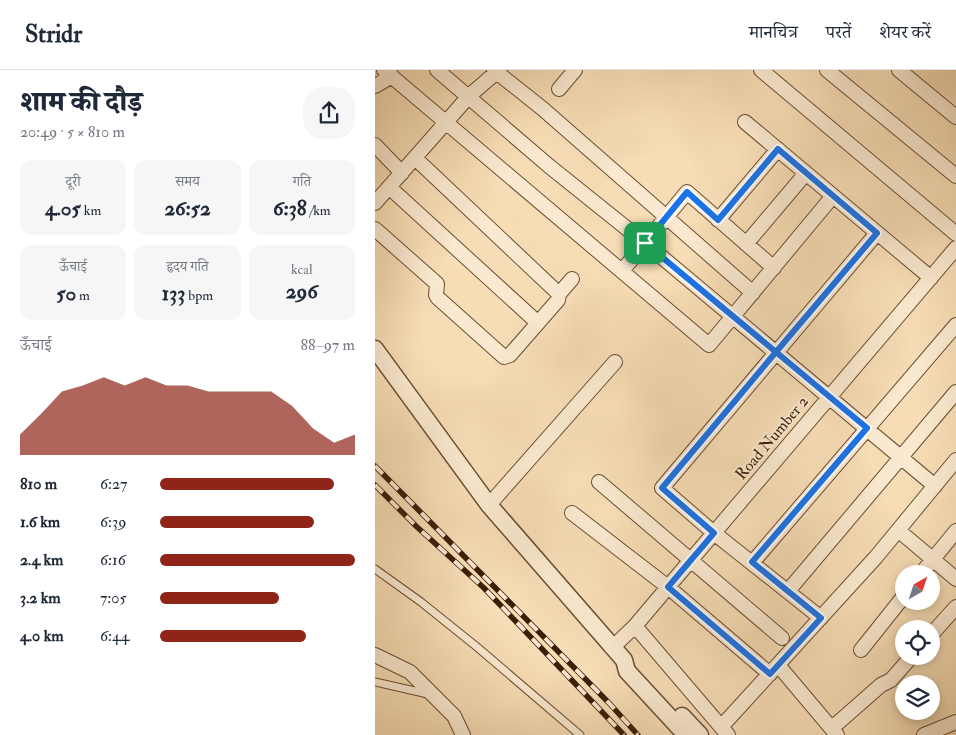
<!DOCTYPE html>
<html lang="hi">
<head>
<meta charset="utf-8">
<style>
  :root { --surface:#fff; --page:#f6f6f7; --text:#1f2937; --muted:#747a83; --line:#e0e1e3; --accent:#8f2418 }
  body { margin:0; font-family:"IM FELL Double Pica","Noto Serif Devanagari",serif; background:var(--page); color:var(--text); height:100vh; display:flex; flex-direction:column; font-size:19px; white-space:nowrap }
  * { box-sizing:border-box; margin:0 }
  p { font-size:16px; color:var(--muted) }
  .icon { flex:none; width:28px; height:28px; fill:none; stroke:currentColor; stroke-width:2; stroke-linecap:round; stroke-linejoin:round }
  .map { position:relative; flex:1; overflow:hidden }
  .sheet { display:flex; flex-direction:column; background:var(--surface); width:375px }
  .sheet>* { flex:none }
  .needle { width:32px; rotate:39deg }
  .fabs { position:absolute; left:520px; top:495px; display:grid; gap:10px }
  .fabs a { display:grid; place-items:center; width:45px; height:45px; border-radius:50%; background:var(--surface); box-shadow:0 2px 8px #0003; font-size:25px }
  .pin { position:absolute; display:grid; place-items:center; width:42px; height:42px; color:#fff; margin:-21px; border-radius:10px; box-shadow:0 2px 8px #0006 }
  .round { display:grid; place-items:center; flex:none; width:52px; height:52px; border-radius:20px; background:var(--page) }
  .head { display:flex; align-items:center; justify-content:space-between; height:85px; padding:0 20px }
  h1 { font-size:28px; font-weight:800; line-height:38px }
  .figures { display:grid; grid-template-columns:repeat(3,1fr); gap:8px; height:85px; padding:5px 20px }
  .figures div { display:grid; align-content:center; border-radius:12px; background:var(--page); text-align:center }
  .figures b { font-size:21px; font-weight:800 }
  .figures small { font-size:14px; font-weight:400 }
  .figures p { font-size:14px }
  .chart { height:140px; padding:10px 20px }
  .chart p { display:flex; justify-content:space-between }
  .chart svg { width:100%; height:90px; margin-top:5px; fill:var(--accent); opacity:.7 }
  ul { padding:0 20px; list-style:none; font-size:16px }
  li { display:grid; grid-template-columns:80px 60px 1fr; align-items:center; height:38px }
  li i { height:12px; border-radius:6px; background:var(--accent) }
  header { display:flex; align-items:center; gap:30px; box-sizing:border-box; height:70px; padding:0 25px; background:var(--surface); border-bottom:1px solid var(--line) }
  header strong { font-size:24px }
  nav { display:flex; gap:28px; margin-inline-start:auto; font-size:18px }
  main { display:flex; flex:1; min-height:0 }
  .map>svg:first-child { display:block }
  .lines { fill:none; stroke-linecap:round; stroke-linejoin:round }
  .service-casing { stroke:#6b4e32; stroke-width:9 }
  .minor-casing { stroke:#6b4e32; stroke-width:16 }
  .tertiary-casing { stroke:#6b4e32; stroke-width:19 }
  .service { stroke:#fae9d0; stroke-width:7 }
  .minor { stroke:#fae9d0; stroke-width:14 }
  .tertiary { stroke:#fae9d0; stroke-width:16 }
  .rail-casing { stroke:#3c1e06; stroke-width:5.5 }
  .rail { stroke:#fae9d0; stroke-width:4; stroke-dasharray:11; stroke-linecap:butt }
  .route-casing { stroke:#fff; stroke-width:10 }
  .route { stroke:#1a73e8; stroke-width:6 }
  .labels { text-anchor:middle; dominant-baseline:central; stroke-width:4; stroke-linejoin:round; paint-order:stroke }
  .street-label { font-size:16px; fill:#3c1e06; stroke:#fae9d0 }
</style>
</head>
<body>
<header>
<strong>Stridr</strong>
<nav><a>मानचित्र</a><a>परतें</a><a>शेयर करें</a></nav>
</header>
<main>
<section class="sheet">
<div class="head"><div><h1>शाम की दौड़</h1><p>20:49 · 5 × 810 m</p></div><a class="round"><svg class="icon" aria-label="share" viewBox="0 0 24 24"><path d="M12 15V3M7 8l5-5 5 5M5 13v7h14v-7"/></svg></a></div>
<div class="figures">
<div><p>दूरी</p><b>4.05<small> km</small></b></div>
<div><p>समय</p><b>26:52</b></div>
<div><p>गति</p><b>6:38<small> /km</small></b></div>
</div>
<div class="figures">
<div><p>ऊँचाई</p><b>50<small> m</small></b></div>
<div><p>हृदय गति</p><b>133<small> bpm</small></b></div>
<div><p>kcal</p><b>296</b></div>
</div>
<div class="chart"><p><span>ऊँचाई</span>88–97 m</p>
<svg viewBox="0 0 160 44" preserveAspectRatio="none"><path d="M0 44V34L10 24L20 13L30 10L40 6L50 10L60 6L70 10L80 10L90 13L100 13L110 13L120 13L130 20L140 31L150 38L160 34V44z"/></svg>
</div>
<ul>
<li><b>810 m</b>6:27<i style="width:89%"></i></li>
<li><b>1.6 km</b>6:39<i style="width:79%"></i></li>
<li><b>2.4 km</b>6:16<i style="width:100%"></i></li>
<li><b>3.2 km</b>7:05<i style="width:61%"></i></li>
<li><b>4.0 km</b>6:44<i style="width:75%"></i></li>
</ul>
</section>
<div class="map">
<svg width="581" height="665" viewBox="0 0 581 665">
  <rect width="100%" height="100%" fill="#f7ddb6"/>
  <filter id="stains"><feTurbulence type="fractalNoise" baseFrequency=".004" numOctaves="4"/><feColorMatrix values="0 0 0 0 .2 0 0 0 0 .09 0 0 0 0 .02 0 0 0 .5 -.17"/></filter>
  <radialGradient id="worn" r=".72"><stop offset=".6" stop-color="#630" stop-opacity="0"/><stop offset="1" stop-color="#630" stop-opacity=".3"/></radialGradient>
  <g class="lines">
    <defs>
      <path id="service" d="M0 499 46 532 102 577 205 665
        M0 612 53 624"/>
      <path id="minor" d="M9 0 334 275 458 126
        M62 0 174 96 270 173 560 416
        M119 0 168 39 378 223
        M386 0 581 164
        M452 0 581 106
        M524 0 581 47
        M0 16 17 6
        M184 19 200 0
        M370 52 556 208
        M0 75 27 103
        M40 88 184 224
        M14 117 163 253
        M0 133 94 26 124 0
        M343 150 403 79
        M0 159 60 212 62 214 61 225 63 228 129 287 135 285 183 230 184 224 197 209
        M371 174 431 103
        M247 201 312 122 399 198
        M224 412 407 568
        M114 435 240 292
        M197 443 293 517 395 604
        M523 460 581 509
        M377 493 581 255
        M546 504 581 461
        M413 521 581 322
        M446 548 339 463 287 418 502 163
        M260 556 353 665
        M556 565 581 537
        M237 578 260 556 293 517 581 178
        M486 580 529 526
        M0 585 35 602 79 646 88 665
        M403 595 462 665
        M346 657 501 487 581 390
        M457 658 506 615 516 610 537 586
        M549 665 581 652"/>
      <path id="tertiary" d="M0 279 114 435 249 590 252 601 311 665
        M307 646 325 665"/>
    </defs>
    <!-- service casing -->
    <use href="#service" class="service-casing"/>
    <!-- minor casing -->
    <use href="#minor" class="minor-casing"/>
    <!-- tertiary casing -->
    <use href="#tertiary" class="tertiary-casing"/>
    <!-- service -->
    <use href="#service" class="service"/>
    <!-- minor -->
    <use href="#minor" class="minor"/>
    <!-- tertiary -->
    <use href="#tertiary" class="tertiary"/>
    <defs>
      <path id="rail" d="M0 396 234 633 263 665
        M0 415 42 457 109 518 249 665"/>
    </defs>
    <!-- rail casing -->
    <use href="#rail" class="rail-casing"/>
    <!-- rail -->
    <use href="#rail" class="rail"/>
  </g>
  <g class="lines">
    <defs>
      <path id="route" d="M270 173 401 282 287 418 339 463 293 517 395 604 446 548 377 492 492 358 401 282 502 163 403 79 343 150 312 122 270 173"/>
    </defs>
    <!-- route casing -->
    <use href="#route" class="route-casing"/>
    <!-- route -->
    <use href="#route" class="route"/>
  </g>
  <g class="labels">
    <!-- street labels -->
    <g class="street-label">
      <text transform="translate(397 368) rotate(-50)">Road Number 2</text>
    </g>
  </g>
  <rect width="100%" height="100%" filter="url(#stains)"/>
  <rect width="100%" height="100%" fill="url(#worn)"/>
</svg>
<div class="fabs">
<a><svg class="needle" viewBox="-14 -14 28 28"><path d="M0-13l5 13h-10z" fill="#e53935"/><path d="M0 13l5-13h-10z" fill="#747a83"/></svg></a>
<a><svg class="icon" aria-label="locate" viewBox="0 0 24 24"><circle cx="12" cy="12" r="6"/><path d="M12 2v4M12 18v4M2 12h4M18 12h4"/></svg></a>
<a><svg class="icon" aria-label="layers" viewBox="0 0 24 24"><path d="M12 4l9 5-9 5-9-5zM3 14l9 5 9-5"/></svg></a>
</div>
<div class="pin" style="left:270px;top:173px;background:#1e9e55"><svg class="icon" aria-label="arrive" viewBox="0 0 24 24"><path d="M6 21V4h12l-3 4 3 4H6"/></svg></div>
</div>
</main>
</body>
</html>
